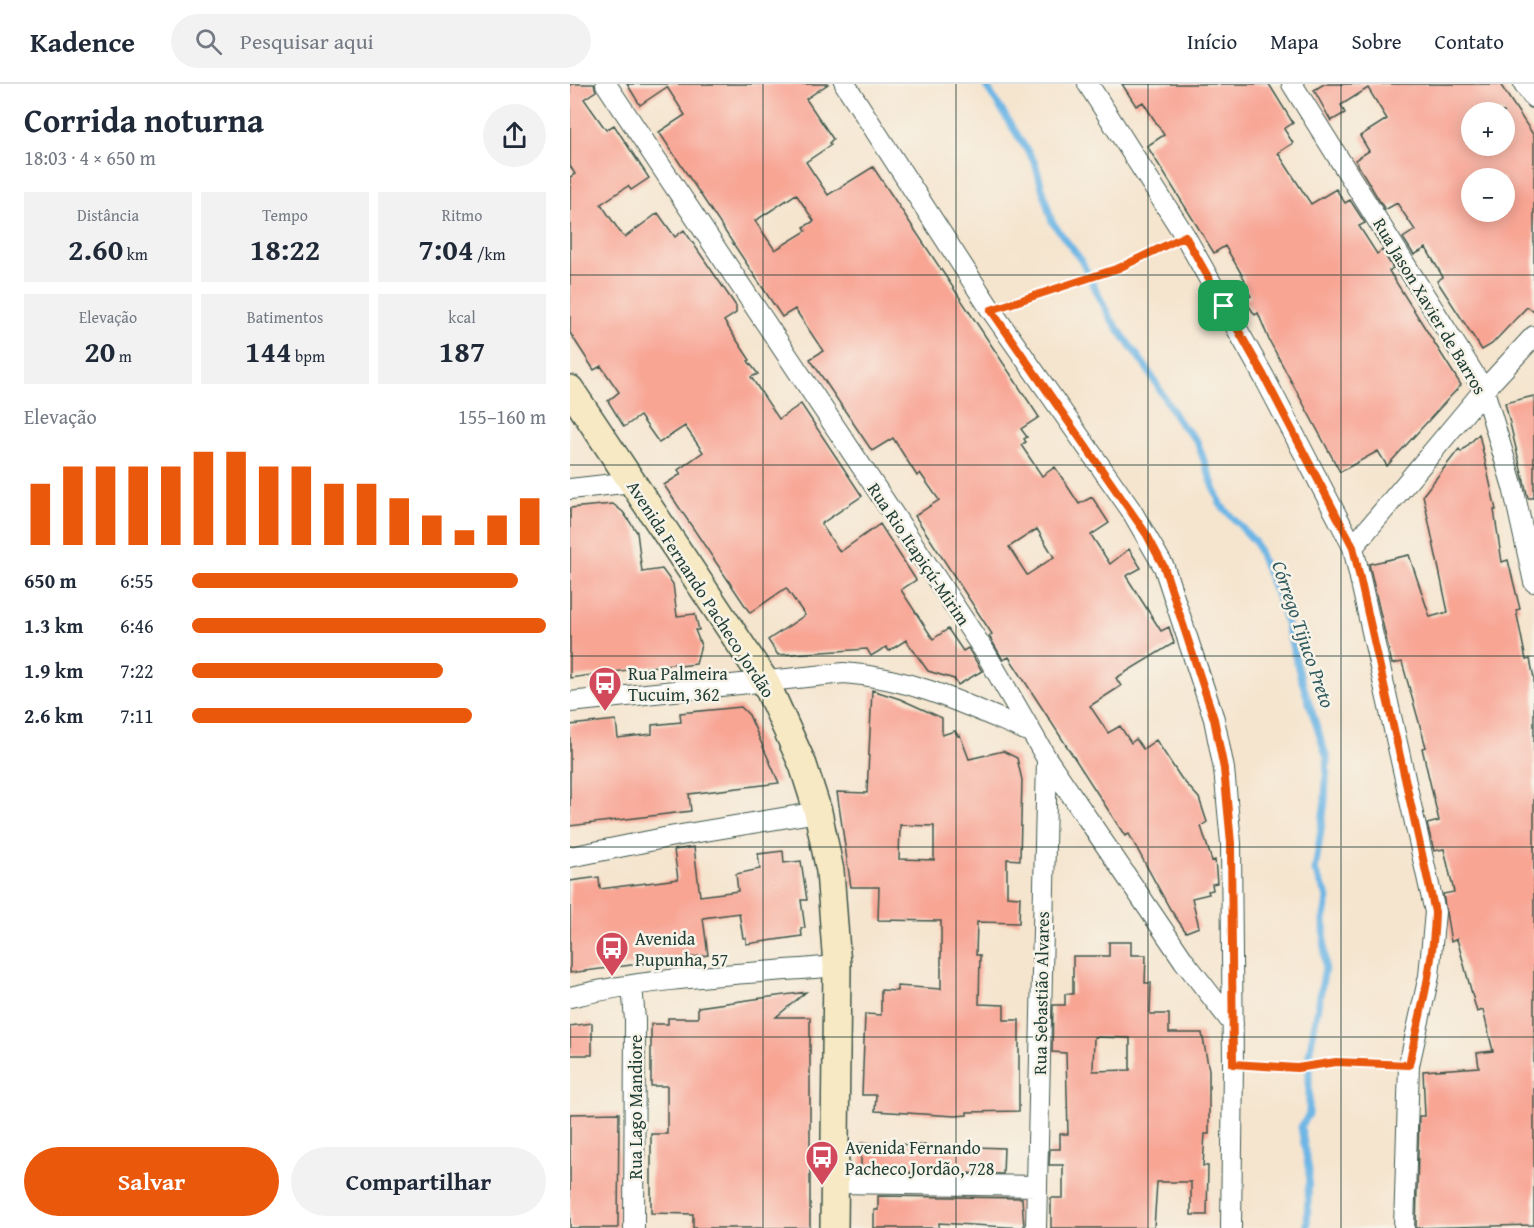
<!DOCTYPE html>
<html lang="pt">
<head>
<meta charset="utf-8">
<style>
  :root { --surface:#fff; --page:#f2f2f3; --text:#1f2937; --muted:#747a83; --line:#e0e1e3; --accent:#ea580c }
  body { margin:0; font-family:"Gentium Book Plus",serif; background:var(--page); color:var(--text); height:100vh; display:flex; flex-direction:column; font-size:22px; white-space:nowrap }
  * { box-sizing:border-box; margin:0 }
  p { font-size:20px; color:var(--muted) }
  .icon { flex:none; width:33px; height:33px; fill:none; stroke:currentColor; stroke-width:2; stroke-linecap:round; stroke-linejoin:round }
  .map { position:relative; flex:1; overflow:hidden }
  .side { display:flex; flex-direction:column; background:var(--surface); width:570px }
  .side>* { flex:none }
  .tools { position:absolute; left:891px; top:18px; display:grid; gap:12px }
  .tools a { display:grid; place-items:center; width:54px; height:54px; border-radius:50%; background:var(--surface); box-shadow:0 3px 15px #0003; font-size:30px }
  .pin { position:absolute; display:grid; place-items:center; width:51px; height:51px; color:#fff; margin:-26px; border-radius:12px; box-shadow:0 3px 9px #0006 }
  .round { display:grid; place-items:center; flex:none; width:63px; height:63px; border-radius:32px; background:var(--page) }
  .head { display:flex; align-items:center; justify-content:space-between; height:102px; padding:0 24px }
  h1 { font-size:33px; font-weight:700; line-height:45px }
  .figures { display:grid; grid-template-columns:repeat(3,1fr); gap:9px; height:102px; padding:6px 24px }
  .figures div { display:grid; align-content:center; border-radius:0px; background:var(--page); text-align:center }
  .figures b { font-size:30px; font-weight:700 }
  .figures small { font-size:16px; font-weight:400 }
  .figures p { font-size:16px }
  .chart { height:168px; padding:12px 24px }
  .chart p { display:flex; justify-content:space-between }
  .chart svg { width:100%; height:108px; margin-top:6px; stroke:var(--accent); stroke-width:6 }
  .primary-button { display:flex; gap:12px; margin-top:auto; padding:12px 24px }
  .primary-button a { flex:1; height:69px; border-radius:36px; background:var(--accent); color:#fff; font-size:24px; font-weight:700; line-height:69px; text-align:center }
  .primary-button a+a { background:var(--page); color:var(--text) }
  ul { padding:0 24px; list-style:none; font-size:20px }
  li { display:grid; grid-template-columns:96px 72px 1fr; align-items:center; height:45px }
  li i { height:15px; border-radius:8px; background:var(--accent) }
  header { display:flex; align-items:center; gap:36px; box-sizing:border-box; height:84px; padding:0 30px; background:var(--surface); border-bottom:2px solid var(--line) }
  header strong { font-size:28px }
  nav { display:flex; gap:33px; margin-inline-start:auto; font-size:21px }
  .search { width:420px; height:54px; background:var(--page); display:flex; align-items:center; gap:15px; box-sizing:border-box; padding:0 21px; border-radius:33px; color:var(--muted); font-size:22px }
  main { display:flex; flex:1; min-height:0 }
  .map>svg:first-child { display:block }
  .lines { fill:none; stroke-linecap:round; stroke-linejoin:round }
  .stream { stroke:#6db6e5; stroke-width:7 }
  .building { fill:#f8a594; fill-rule:evenodd }
  .street-casing { stroke:#3f564b; stroke-width:22 }
  .secondary-casing { stroke:#3f564b; stroke-width:30 }
  .path { stroke:#3f564b; stroke-width:4; stroke-dasharray:4.5 4.5; stroke-linecap:butt }
  .street { stroke:#fff; stroke-width:20 }
  .secondary { stroke:#f7e9c3; stroke-width:27 }
  .route-casing { stroke:#fff; stroke-width:12 }
  .route { stroke:#ea580c; stroke-width:8 }
  .grid { fill:none; stroke:#1f3d34; stroke-width:1.5; stroke-opacity:0.55 }
  .labels { text-anchor:middle; dominant-baseline:central; stroke-width:5; stroke-linejoin:round; paint-order:stroke }
  .street-label { font-size:18px; fill:#1f3d34; stroke:#f7f3e8 }
  .poi-label { font-size:18px; fill:#1f3d34; stroke:#f7f3e8; text-anchor:start }
  .water-label { font-size:20px; font-style:italic; fill:#325b60; stroke:#f7f3e8 }
</style>
</head>
<body>
<header>
<strong>Kadence</strong>
<div class="search"><svg class="icon" aria-label="search" viewBox="0 0 24 24"><circle cx="10" cy="10" r="6"/><path d="M15 15l6 6"/></svg>Pesquisar aqui</div>
<nav><a>Início</a><a>Mapa</a><a>Sobre</a><a>Contato</a></nav>
</header>
<main>
<section class="side">
<div class="head"><div><h1>Corrida noturna</h1><p>18:03 · 4 × 650 m</p></div><a class="round"><svg class="icon" aria-label="share" viewBox="0 0 24 24"><path d="M12 15V3M7 8l5-5 5 5M5 13v7h14v-7"/></svg></a></div>
<div class="figures">
<div><p>Distância</p><b>2.60<small> km</small></b></div>
<div><p>Tempo</p><b>18:22</b></div>
<div><p>Ritmo</p><b>7:04<small> /km</small></b></div>
</div>
<div class="figures">
<div><p>Elevação</p><b>20<small> m</small></b></div>
<div><p>Batimentos</p><b>144<small> bpm</small></b></div>
<div><p>kcal</p><b>187</b></div>
</div>
<div class="chart"><p><span>Elevação</span>155–160 m</p>
<svg viewBox="0 0 160 44" preserveAspectRatio="none"><path d="M5 44V19M15 44V12M25 44V12M35 44V12M45 44V12M55 44V6M65 44V6M75 44V12M85 44V12M95 44V19M105 44V19M115 44V25M125 44V32M135 44V38M145 44V32M155 44V25"/></svg>
</div>
<ul>
<li><b>650 m</b>6:55<i style="width:92%"></i></li>
<li><b>1.3 km</b>6:46<i style="width:100%"></i></li>
<li><b>1.9 km</b>7:22<i style="width:71%"></i></li>
<li><b>2.6 km</b>7:11<i style="width:79%"></i></li>
</ul>
<div class="primary-button"><a>Salvar</a><a>Compartilhar</a></div>
</section>
<div class="map">
<svg width="964" height="1144" viewBox="0 0 964 1144">
  <rect width="100%" height="100%" fill="#f7f3e8"/>
  <filter id="ink" filterUnits="userSpaceOnUse"><feTurbulence type="fractalNoise" baseFrequency=".0167" numOctaves="2"/><feDisplacementMap in="SourceGraphic" scale="12" xChannelSelector="R" yChannelSelector="G"/><feConvolveMatrix kernelMatrix="1 2 1 2 8 2 1 2 1" color-interpolation-filters="sRGB"/></filter>
  <filter id="wash" filterUnits="userSpaceOnUse"><feTurbulence type="fractalNoise" baseFrequency=".008" numOctaves="4" result="noise"/><feDisplacementMap in="SourceGraphic" scale="24" xChannelSelector="R" yChannelSelector="G"/><feGaussianBlur stdDeviation="1.35" result="paint"/><feColorMatrix in="noise" values="0 0 0 0 0 0 0 0 0 0 0 0 0 0 0 0 0 1.4 0 .05"/><feComposite in="paint" operator="in"/></filter>
  <g filter="url(#wash)">
    <rect width="100%" height="100%" fill="#f5e5cf"/>
    <g class="lines">
      <!-- stream -->
      <path class="stream" d="M415 0 465 79 482 138 511 176 540 234 578 286 609 338 627 357 650 420 685 458 713 527 730 591 757 674 755 717 745 787 758 814 754 832 755 884 739 971V1030L731 1043 739 1087 737 1144"/>
    </g>
    <g id="blocks">
      <!-- building -->
      <path class="building" d="M0 0H24L26 7 14 15 36 46 44 41 79 94 61 106 58 102 31 120 52 151 55 153 88 129 105 153 114 146 166 222V229L154 237 180 276 178 277 188 290 181 293 209 335 231 320 292 412 251 440 270 468 310 440 346 496 331 506 363 555 378 545 393 567 398 564 412 587 388 601 384 595 358 587 336 556 319 567 316 563 301 572 297 565 208 571 198 556 235 531 216 504 180 529 94 401 111 390 108 386 133 368 115 342 89 359 70 332 54 343 38 317 49 308 31 282 24 286 0 249V93L5 90 0 82Z
        M57 0H258L236 15 263 55 259 59 261 61 236 78 258 111 303 83 469 333 451 345 457 353 454 355 456 358 451 361 472 392 485 383 509 420 522 413 539 439 521 451 540 480 559 465 571 484 556 492 591 547 599 543 604 559 546 594 551 602 520 622 538 649 550 642 561 659 566 655 573 665 586 656 611 694 629 714 637 738 631 742 642 777 645 776 647 799 642 800 643 806 638 807 639 810 622 814 629 843 616 848 600 825 559 750 555 752 439 573 433 576 419 552 422 550 345 432 369 416 350 389 347 392 323 354 302 367 240 275 253 267 225 225 212 233 89 48 115 31 97 3 70 21ZM226 110 244 137 234 143 236 147 205 166 185 137ZM467 445 484 473 457 491 439 463Z
        M552 0H699L723 39 714 45 723 59 708 69 741 120 766 105 775 119 780 116 795 139 789 142 807 170 812 166 823 184 819 187 891 301 817 382 808 367 770 388 699 256 688 229 685 231 675 216 681 212 672 198 675 196 655 162 644 169 577 62 594 51 573 18 566 22Z
        M754 0H930L964 52V227L957 223 922 260 912 266 867 197 873 193 856 164 844 171 833 154 845 146 827 119 815 126 785 76 799 67 790 52 817 35 798 4 771 21 775 29 761 37 744 6ZM902 28H934V62H902ZM902 94H934V128H902Z
        M964 312V414H958L935 319Z
        M909 350 926 426H924L932 478 938 476 950 525 946 526 956 576 960 575 964 594V1141L846 1144 849 1032H855L853 987 909 983 907 969 923 967 913 926 907 928 887 855 881 858 873 810 884 808 874 765 864 767 857 740 869 737 852 664 856 663 832 578 822 580 799 480 839 471 860 533 878 528 853 411 889 365 891 368Z
        M43 420 53 428 67 448 72 488 92 485 103 500 107 532 125 530 129 546H125L131 561 126 580 110 582 109 579 0 594V424Z
        M302 606 330 615 372 634V651L385 647 388 652 390 651 399 675 433 667 447 674 452 696 450 776 437 775V812L450 813 449 839 407 838 406 871H410L409 920 434 921V936H449V1027L397 1028V1031L385 1032 305 1027 306 1011H292L295 930 311 931V906L327 907V902L371 905V837L308 836 309 803H281L267 708 297 709ZM330 741 364 742V776L329 775Z
        M171 623 179 631 209 699 119 710 121 727 0 742V641L46 636 48 654 82 650V641L111 638 110 629Z
        M124 763 130 812 168 807 166 790 190 785 188 770 213 767 214 779 231 777 237 816H231L235 844H231L232 852 176 860V854H173L169 829 133 834 138 871 0 889V797L29 793 30 805 108 795 104 766Z
        M539 858H561V871H576L575 899H581L580 930H599V949H632L639 986V1050H635L633 1082H638L637 1131H621V1098H587L584 1144H481V1114H493V1081H479L480 1065H490V1050H498L496 969 482 968 483 921H495V910H503V872H539ZM524 953 560 954V986L523 987Z
        M236 908 206 933H240V1144H123V1130L81 1129V1050H97V1002H81V940H98V934H128V923Z
        M22 939V971H0V942Z
        M49 1029 48 1144H0V1030Z
        M291 1059 434 1064 433 1090 291 1087Z
        M308 1112 452 1114 454 1144 369 1139V1144H304V1126H308Z"/>
    </g>
  </g>
  <g filter="url(#ink)">
    <use href="#blocks" fill-opacity="0" stroke="#3f564b" stroke-width="1.5"/>
    <g class="lines">
      <defs>
        <path id="street" d="M36 0 370 500 415 568 477 675 614 877 663 940
          M275 0 421 226 561 426 594 483 644 635 654 685 661 759 663 980 661 1144
          M518 0 615 152 694 293 783 463 865 828 859 892 839 981 834 1144
          M722 0 914 306 943 403 964 498
          M954 0 964 14
          M0 405 62 398
          M783 463 914 306 964 252
          M0 618 274 589C343 594 397 621 460 648
          M0 773 99 753 248 728
          M62 902 65 936 64 1144
          M0 913C87 892 178 890 267 882
          M264 1099 466 1102
          M466 1144 477 675"/>
        <path id="secondary" d="M0 305 195 597 233 681 248 728 260 787 267 882 264 1144"/>
      </defs>
      <!-- street casing -->
      <use href="#street" class="street-casing"/>
      <!-- secondary casing -->
      <use href="#secondary" class="secondary-casing"/>
      <!-- path -->
      <path class="path" d="M439 219 549 184 598 160
        M681 981 727 983 766 978 820 980"/>
      <!-- street -->
      <use href="#street" class="street"/>
      <!-- secondary -->
      <use href="#secondary" class="secondary"/>
    </g>
  </g>
  <g class="lines" filter="url(#ink)">
    <defs>
      <path id="route" d="M615 152 694 292 783 463 865 828C864 880 850 930 839 981L766 978 727 984 663 980 661 759 654 685 644 635 594 483 577 451 421 226 549 184Z"/>
    </defs>
    <!-- route casing -->
    <use href="#route" class="route-casing"/>
    <!-- route -->
    <use href="#route" class="route"/>
  </g>
  <!-- grid -->
  <path class="grid" d="M193 0V1144M386 0V1144M578 0V1144M771 0V1144M0 191H964M0 381H964M0 572H964M0 763H964M0 953H964"/>
  <!-- icons -->
  <defs>
    <symbol id="bus-pin" viewBox="-11 -11 22 30"><path d="M0 17L-7.5 6A9.5 9.5 0 1 1 7.5 6Z" fill="#d1495b" stroke="#f7f3e8"/><path d="M-5-6H5V4H4V6H2V4H-2V6H-4V4H-5ZM-3.5-4V0h7V-4ZM-3.5 1.2v1.5H-2V1.2ZM2 1.2v1.5H3.5V1.2Z" fill="#fff"/></symbol>
  </defs>
  <g fill-rule="evenodd">
    <use href="#bus-pin" x="16" y="580" width="38" height="52"/>
    <use href="#bus-pin" x="23" y="845" width="38" height="52"/>
    <use href="#bus-pin" x="233" y="1054" width="38" height="52"/>
  </g>
  <g class="labels">
    <!-- street labels -->
    <g class="street-label">
      <text transform="translate(860 222) rotate(59)">Rua Jason Xavier de Barros</text>
      <text transform="translate(349 470) rotate(56)">Rua Rio Itapiçú-Mirim</text>
      <text transform="translate(131 505) rotate(57)">Avenida Fernando Pacheco Jordão</text>
      <text transform="translate(471 909) rotate(-89)">Rua Sebastião Alvares</text>
      <text transform="translate(65 1023) rotate(-90)">Rua Lago Mandiore</text>
    </g>
    <!-- poi labels -->
    <g class="poi-label">
      <text x="58" y="589">Rua Palmeira<tspan x="58" dy="21">Tucuim, 362</tspan></text>
      <text x="65" y="854">Avenida<tspan x="65" dy="21">Pupunha, 57</tspan></text>
      <text x="275" y="1063">Avenida Fernando<tspan x="275" dy="21">Pacheco Jordão, 728</tspan></text>
    </g>
    <!-- water labels -->
    <g class="water-label">
      <text transform="translate(734 550) rotate(71)">Córrego Tijuco Preto</text>
    </g>
  </g>
</svg>
<div class="tools">
<a>+</a>
<a>−</a>
</div>
<div class="pin" style="left:654px;top:222px;background:#1e9e55"><svg class="icon" aria-label="arrive" viewBox="0 0 24 24"><path d="M6 21V4h12l-3 4 3 4H6"/></svg></div>
</div>
</main>
</body>
</html>
